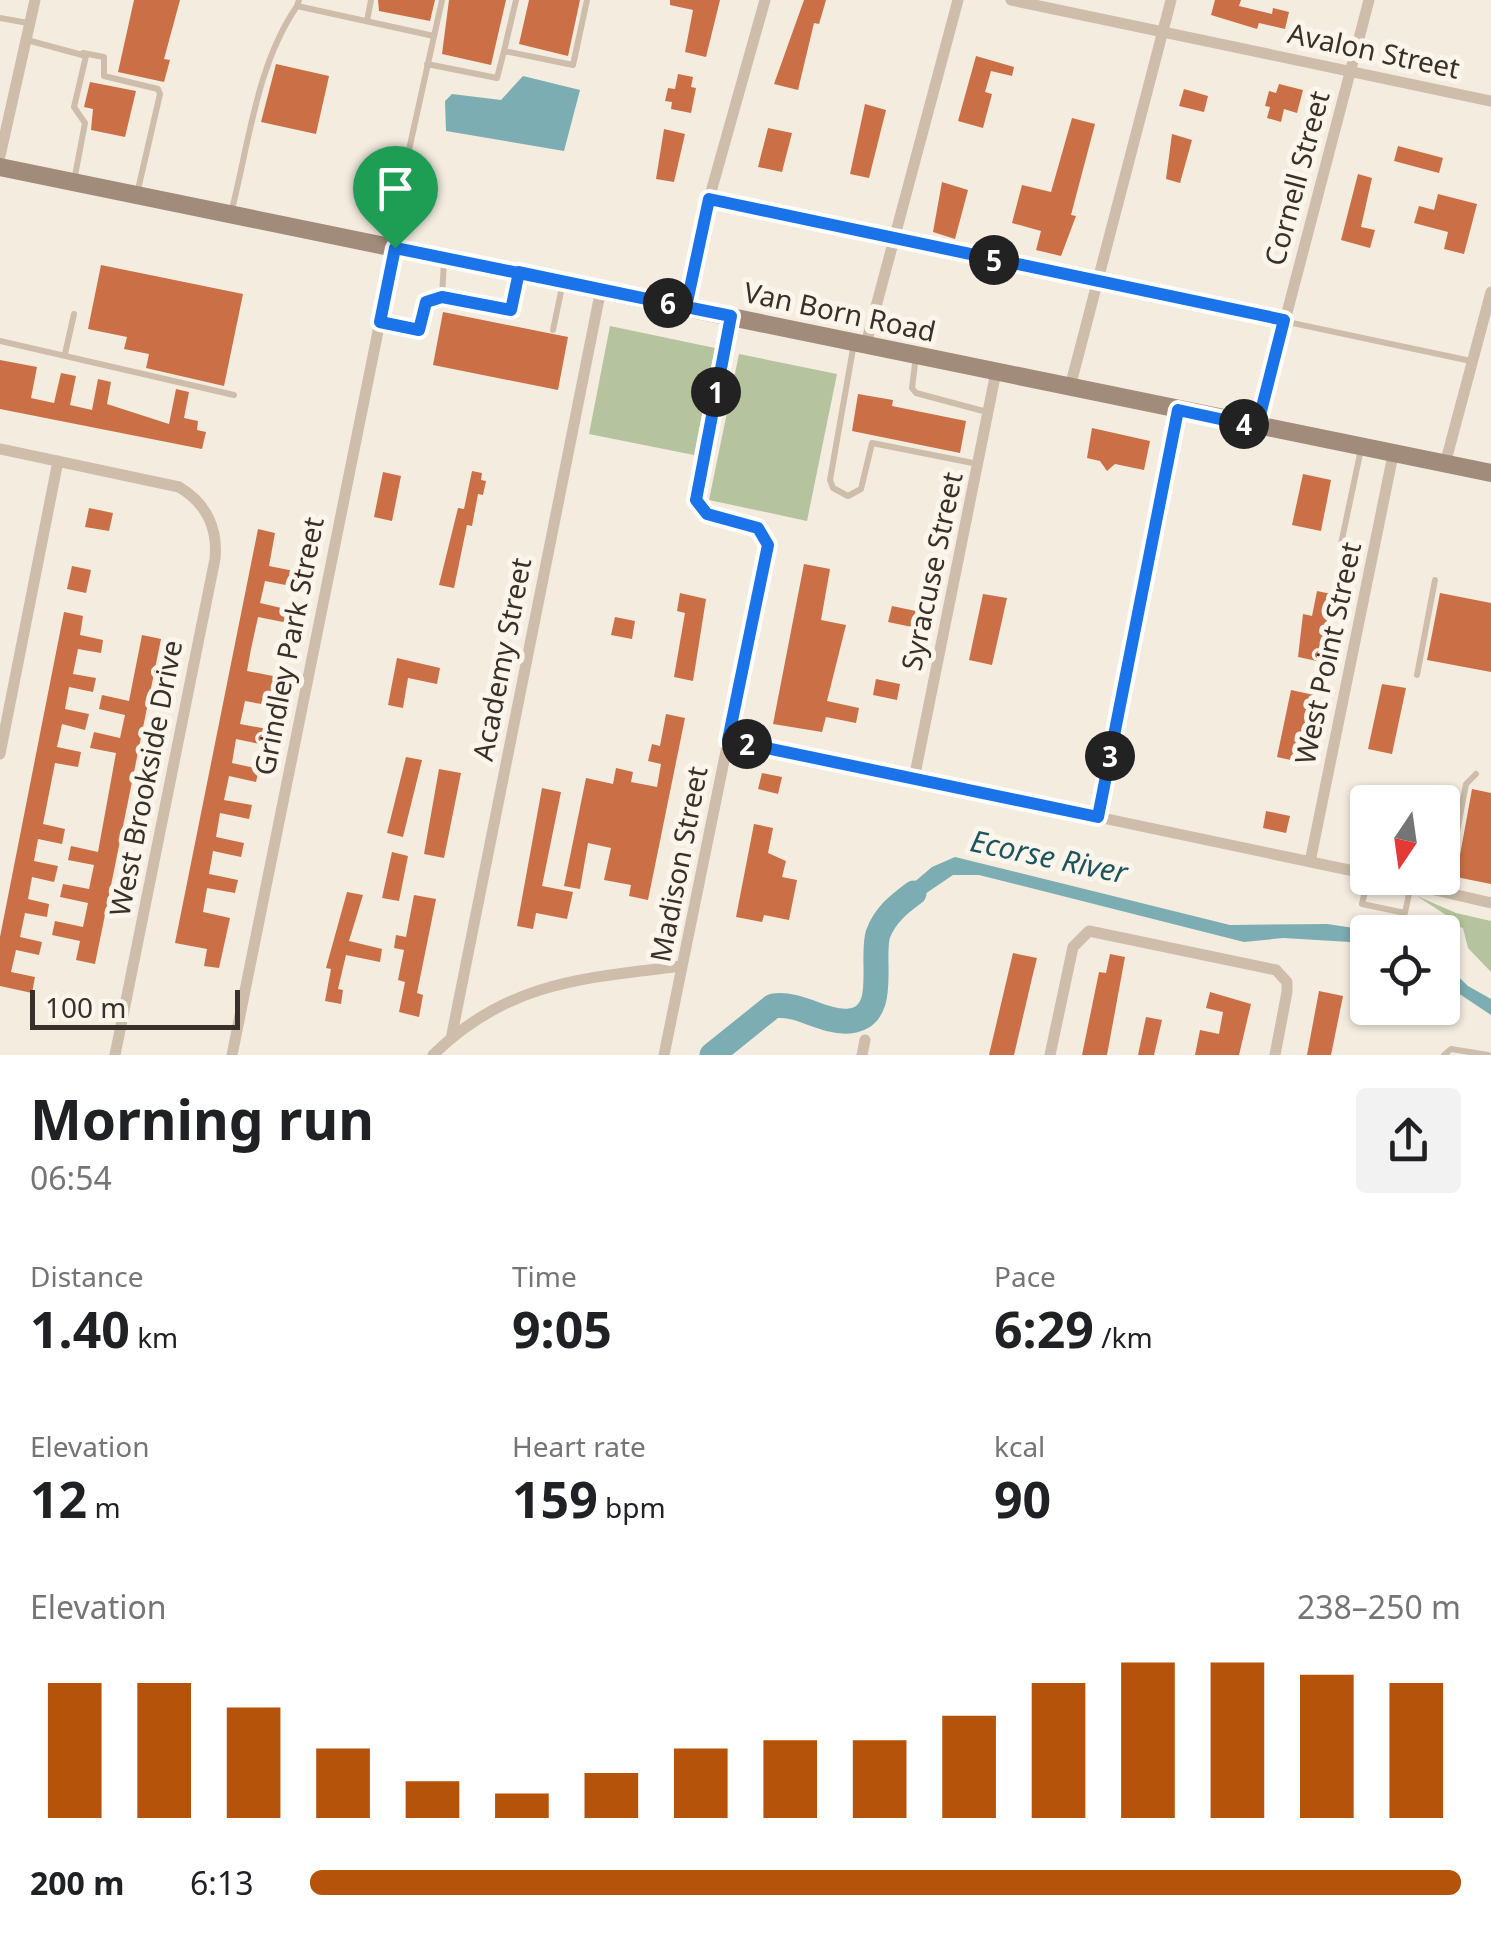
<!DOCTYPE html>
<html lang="en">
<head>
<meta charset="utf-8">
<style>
  :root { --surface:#fff; --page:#f2f2f2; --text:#202124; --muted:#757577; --accent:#b45309 }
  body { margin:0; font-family:"Noto Sans",sans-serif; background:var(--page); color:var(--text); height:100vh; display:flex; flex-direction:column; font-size:38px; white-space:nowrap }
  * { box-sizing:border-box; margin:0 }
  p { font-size:32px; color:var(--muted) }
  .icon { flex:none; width:55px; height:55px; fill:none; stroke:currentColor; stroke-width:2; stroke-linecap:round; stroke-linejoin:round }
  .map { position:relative; height:1055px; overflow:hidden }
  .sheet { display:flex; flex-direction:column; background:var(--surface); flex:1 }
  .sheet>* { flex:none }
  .needle { width:65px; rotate:193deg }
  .controls { position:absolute; left:1350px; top:785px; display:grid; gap:20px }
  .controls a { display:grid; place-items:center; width:110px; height:110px; border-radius:10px; background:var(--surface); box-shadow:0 2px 8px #0004; font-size:50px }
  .scale { position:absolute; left:30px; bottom:25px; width:210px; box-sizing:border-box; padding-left:10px; border:5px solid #3a302a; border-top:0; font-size:28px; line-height:35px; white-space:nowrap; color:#3a302a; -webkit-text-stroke:8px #fbf5ec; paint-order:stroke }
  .pin { position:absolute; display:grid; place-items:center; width:85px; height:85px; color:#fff; margin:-102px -42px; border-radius:50% 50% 50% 0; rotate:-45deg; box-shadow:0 0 10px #0007 }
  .pin .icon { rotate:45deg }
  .km { position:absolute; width:50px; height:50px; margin:-25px; border-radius:50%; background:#222; color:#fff; font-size:28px; line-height:50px; text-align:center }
  .round { display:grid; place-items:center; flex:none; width:105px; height:105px; border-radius:10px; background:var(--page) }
  .headline { display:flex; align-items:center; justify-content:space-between; height:170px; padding:0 30px }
  h1 { font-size:55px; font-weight:700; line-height:75px }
  .stats { display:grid; grid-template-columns:repeat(3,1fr); gap:15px; height:170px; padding:10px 30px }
  .stats div { display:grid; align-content:center }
  .stats b { font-size:50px; font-weight:700 }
  .stats small { font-size:28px; font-weight:400 }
  .stats p { font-size:28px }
  .chart { height:280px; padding:20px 30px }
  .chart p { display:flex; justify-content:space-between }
  .chart svg { width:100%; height:180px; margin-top:10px; stroke:var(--accent); stroke-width:6 }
  ul { padding:0 30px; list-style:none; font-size:32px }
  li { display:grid; grid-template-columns:160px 120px 1fr; align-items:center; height:75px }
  li i { height:25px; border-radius:12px; background:var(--accent) }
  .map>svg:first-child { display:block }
  .green { fill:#b5c49e }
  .water { fill:#7cadb3 }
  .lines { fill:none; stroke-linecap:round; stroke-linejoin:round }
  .river { stroke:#7cadb3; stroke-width:25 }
  .building { fill:#cb7046 }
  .service { stroke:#cdbdaa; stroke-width:6 }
  .minor { stroke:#cdbdaa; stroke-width:11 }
  .secondary { stroke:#a18c7b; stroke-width:18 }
  .route-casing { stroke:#fff; stroke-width:20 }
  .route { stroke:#1a73e8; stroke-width:12 }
  .labels { text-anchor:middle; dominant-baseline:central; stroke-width:10; stroke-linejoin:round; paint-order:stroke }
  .street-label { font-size:28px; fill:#3a302a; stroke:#fbf5ec }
  .water-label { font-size:30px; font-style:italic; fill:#1d555e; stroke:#fbf5ec }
</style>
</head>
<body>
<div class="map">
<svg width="1491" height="1055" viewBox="0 0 1491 1055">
  <rect width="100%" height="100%" fill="#f4ecdf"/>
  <!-- green -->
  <path class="green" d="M610 326 715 348 694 455 589 434Z
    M739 354 837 374 807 521 709 500Z
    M1417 896 1456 913 1491 921V972L1468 948 1463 928 1444 922 1446 915Z"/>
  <!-- water -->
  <path class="water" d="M523 76 580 90 564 151 446 131 445 101 452 94 501 100Z
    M955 857 1230 925 1327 924 1381 932H1368L1367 943 1283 938 1244 942 979 875H953L894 915 885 907 932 867Z
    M1442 961 1468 986 1491 999V1015L1443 983Z"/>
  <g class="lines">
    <!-- river -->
    <path class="river" d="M712 1055 773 1006C800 1002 822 1023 849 1021 890 1017 870 960 878 934 885 915 899 904 914 893"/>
  </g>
  <!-- building -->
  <path class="building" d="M134 0H180L164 59 170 60 164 82 118 72Z
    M378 0H435L430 21 379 11Z
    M449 0H506L491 65 442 54Z
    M529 0H580L568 56 519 44Z
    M670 0H720L706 57 685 52 693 10 670 5Z
    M804 0H826L819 24 814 23 798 90 774 84Z
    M1215 0H1241L1239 6 1272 14 1273 8 1289 12 1285 29 1259 23 1257 29 1211 15Z
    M976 56 1014 67 1012 76 991 71 985 92 992 94 983 128 958 121Z
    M276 64 329 76 316 134 261 122Z
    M678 74 693 77 691 87 696 88 691 113 671 109 672 102 665 101 668 88 675 89Z
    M90 82 136 91 125 137 91 130 93 109 84 107Z
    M1279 84 1303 90 1297 113 1284 109 1281 122 1267 118 1270 107 1265 106 1269 91 1276 93Z
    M1184 89 1208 96 1204 112 1179 106Z
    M865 104 886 110 869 178 850 174Z
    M1072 118 1095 124 1071 215 1076 216 1061 256 1036 250 1041 231 1012 223 1022 185 1051 192Z
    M768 128 792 133 782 172 758 167Z
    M664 129 685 134 674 182 656 179Z
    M1172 134 1192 140 1180 183 1166 179Z
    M1398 146 1443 158 1439 173 1394 161Z
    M1358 174 1372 178 1361 227 1375 230 1370 248 1341 240Z
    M942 182 968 190 955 239 933 232Z
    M1438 194 1477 204 1464 254 1444 249 1448 232 1414 223 1419 206 1434 210Z
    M101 265 243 294 224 386 146 368 149 354 124 349 127 337 88 329Z
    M443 312 568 337 558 390 433 365Z
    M0 360 37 367 31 398 54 403 61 373 76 376 70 405 92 410 98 379 111 382 107 404 169 424 176 389 189 392 184 418 198 421 197 430 206 432 202 449 0 409Z
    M858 394 893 400 892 406 966 421 960 453 852 431Z
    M1092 428 1150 441 1144 470 1115 464 1107 471 1100 461 1087 458Z
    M472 471 482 473 481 480 486 481 483 495 478 494 472 526 467 525 454 588 439 585 458 508 464 509Z
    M383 472 401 476 392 521 374 517Z
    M1303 474 1331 480 1321 531 1292 525Z
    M89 508 113 513 109 531 85 527Z
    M258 529 275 533 269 566 299 572 296 587 265 581 260 603 290 610 288 623 258 617 251 649 247 671 278 677 272 706 245 701 240 724 267 729 264 745 236 739 232 763 259 769 256 782 229 776 224 800 252 805 249 819 220 813 216 837 244 843 241 857 213 851 209 874 238 880 235 893 207 888 203 912 230 918 219 968 204 966 207 949 175 943Z
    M804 564 830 569 821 620 846 625 827 701 859 708 856 723 826 717 822 732 773 724Z
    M72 566 91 570 86 593 67 589Z
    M1317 591 1336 595 1333 612 1328 611 1322 662 1298 657 1303 614 1312 616Z
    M680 593 706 599 693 681 674 677 685 613 677 611Z
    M1440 593 1491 603V672L1427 660Z
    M983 594 1007 598 992 665 969 660Z
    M892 606 916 611 912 627 888 622Z
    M64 612 83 616 80 635 103 640 101 653 78 649 73 674 96 678 93 692 69 687 65 709 89 714 85 730 62 724 57 747 81 752 78 767 55 763 43 824 65 829 62 844 38 839 34 861 58 866 54 882 32 877 28 899 49 904 47 917 25 913 20 937 42 942 39 955 16 950 11 972 35 977 32 993 0 986V937Z
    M615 617 635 621 632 639 611 635Z
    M142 635 161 639 95 964 76 960 80 941 52 935 55 921 83 927 88 903 60 897 63 884 89 889 94 865 68 860 71 846 98 852 116 753 90 748 94 732 120 738 125 715 99 709 102 695 129 701Z
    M397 658 440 668 437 684 408 678 403 708 388 705Z
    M876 679 900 684 897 700 873 695Z
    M1382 684 1406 688 1392 754 1368 749Z
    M1291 690 1314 695 1300 762 1277 757Z
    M666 714 685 718 648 900 629 896 631 885 604 880 611 848 588 843 580 889 564 886 586 778 613 784 616 768 633 772 631 782 657 787 661 764 648 761 652 744 660 746Z
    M406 757 422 760 403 837 387 833Z
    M439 769 461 773 444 858 424 854Z
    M762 773 782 777 778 794 758 789Z
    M542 788 561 792 542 886 573 892 567 919 536 913 533 929 517 926Z
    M1472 789 1491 793V884L1456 877Z
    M1362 791 1368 792V853L1350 850Z
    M1266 811 1290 816 1286 833 1263 828Z
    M754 824 773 828 768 853 786 861 782 877 797 880 789 920 764 915 762 922 736 917Z
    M392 852 408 856 399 901 382 898Z
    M347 892 363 895 349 941 382 949 380 962 346 955 338 989 343 990 341 1004 325 1001 331 969 326 968Z
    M414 895 436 899 417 993 423 995 419 1017 399 1012 405 982 398 980 404 950 394 948 396 935 406 937Z
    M1013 953 1037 958 1033 974 1014 1055H989Z
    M1110 954 1125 957 1107 1055H1082L1099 972 1106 973Z
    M1319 991 1343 996 1331 1055H1307Z
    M1210 992 1251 1004 1239 1055H1195L1200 1030 1219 1034 1223 1012 1206 1008Z
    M1146 1017 1162 1020 1154 1055H1138Z"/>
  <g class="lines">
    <!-- service -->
    <path class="service" d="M299 0 297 6 434 36
      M0 18 28 23
      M367 21 371 0
      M27 40 86 56 74 107 85 123 74 181
      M504 51 516 0
      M83 53 104 57V76L158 89 160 94 137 194
      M427 64 497 78 504 51 573 65 587 0
      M709 199 1471 361
      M231 213C249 144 256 66 297 6
      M388 245 442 0
      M444 261 442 297 511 310 519 274
      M380 322 419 330 426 302 442 297
      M553 330 562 287
      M0 341 234 395
      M854 343 830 480 833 488 848 496 861 489 872 443 978 464
      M65 354 74 314
      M916 356 912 388 916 393 987 412
      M1341 544 1361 449
      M1417 675 1435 580
      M1368 878 1362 904 1405 913 1411 884
      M1446 891 1466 784 1476 774
      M1444 1055 1451 1049 1488 1055"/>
    <!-- minor -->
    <path class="minor" d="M1011 0 1491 101
      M0 156 35 0
      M686 307 709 199 765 0
      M866 344 958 0
      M1070 387 1171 0
      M1257 427 1369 0
      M0 449 179 487C206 503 218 528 215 559L115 1055
      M1445 464 1491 292
      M728 739 1368 874
      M0 754 58 461
      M914 779 996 372
      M1098 817 1179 410
      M1310 862 1393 455
      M1383 878 1491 903
      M451 1039 601 289
      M232 1055 395 247
      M433 1055C508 981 585 978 682 966
      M664 1055 768 545 758 528 707 515 696 500 731 316
      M862 1055 865 1040
      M1050 1055 1073 947 1089 931 1276 970 1287 982V992L1275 1055"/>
    <!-- secondary -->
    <path class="secondary" d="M0 167 1491 473"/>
  </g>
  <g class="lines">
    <defs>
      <path id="route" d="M395 248C507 270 619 293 731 316L696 500 707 514 758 528 768 545 728 740 1098 817 1178 410 1257 427 1284 320 709 199 686 307 519 272 511 310 442 297 426 302 419 330 380 322 395 248"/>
    </defs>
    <!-- route casing -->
    <use href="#route" class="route-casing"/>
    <!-- route -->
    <use href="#route" class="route"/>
  </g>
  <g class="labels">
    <!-- street labels -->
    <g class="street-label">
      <text transform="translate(1374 50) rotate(12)">Avalon Street</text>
      <text transform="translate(1296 178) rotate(-75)">Cornell Street</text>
      <text transform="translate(840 311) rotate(12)">Van Born Road</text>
      <text transform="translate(931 571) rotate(-78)">Syracuse Street</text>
      <text transform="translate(288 646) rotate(-79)">Grindley Park Street</text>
      <text transform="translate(1327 653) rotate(-78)">West Point Street</text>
      <text transform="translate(501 659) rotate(-79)">Academy Street</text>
      <text transform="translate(145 778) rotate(-79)">West Brookside Drive</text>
      <text transform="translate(678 864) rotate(-79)">Madison Street</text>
    </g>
    <!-- water labels -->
    <g class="water-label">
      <text transform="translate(1049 856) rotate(12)">Ecorse River</text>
    </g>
  </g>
</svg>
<div class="controls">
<a><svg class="needle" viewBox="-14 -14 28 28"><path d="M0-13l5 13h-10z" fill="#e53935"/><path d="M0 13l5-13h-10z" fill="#757577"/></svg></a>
<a><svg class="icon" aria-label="locate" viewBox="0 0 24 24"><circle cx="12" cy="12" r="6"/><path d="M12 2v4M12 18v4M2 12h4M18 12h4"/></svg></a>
</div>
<div class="scale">100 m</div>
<div class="pin" style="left:395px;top:248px;background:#1e9e55"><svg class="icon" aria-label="arrive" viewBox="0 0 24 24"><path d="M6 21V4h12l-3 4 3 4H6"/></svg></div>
<b class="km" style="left:716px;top:392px">1</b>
<b class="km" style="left:747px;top:744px">2</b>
<b class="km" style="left:1110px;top:756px">3</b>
<b class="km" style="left:1244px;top:424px">4</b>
<b class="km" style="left:994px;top:260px">5</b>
<b class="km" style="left:668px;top:303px">6</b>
</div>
<section class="sheet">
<div class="headline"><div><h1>Morning run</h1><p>06:54</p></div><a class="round"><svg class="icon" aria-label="share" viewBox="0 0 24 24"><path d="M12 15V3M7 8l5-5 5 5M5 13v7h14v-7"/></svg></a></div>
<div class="stats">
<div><p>Distance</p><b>1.40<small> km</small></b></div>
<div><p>Time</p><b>9:05</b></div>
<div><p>Pace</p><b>6:29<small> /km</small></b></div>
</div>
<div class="stats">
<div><p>Elevation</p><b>12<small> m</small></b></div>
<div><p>Heart rate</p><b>159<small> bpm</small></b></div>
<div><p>kcal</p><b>90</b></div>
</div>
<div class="chart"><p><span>Elevation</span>238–250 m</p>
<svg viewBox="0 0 160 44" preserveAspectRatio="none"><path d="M5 44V11M15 44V11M25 44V17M35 44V27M45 44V35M55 44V38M65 44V33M75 44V27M85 44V25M95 44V25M105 44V19M115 44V11M125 44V6M135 44V6M145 44V9M155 44V11"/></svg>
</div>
<ul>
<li><b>200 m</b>6:13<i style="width:100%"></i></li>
</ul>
</section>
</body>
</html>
